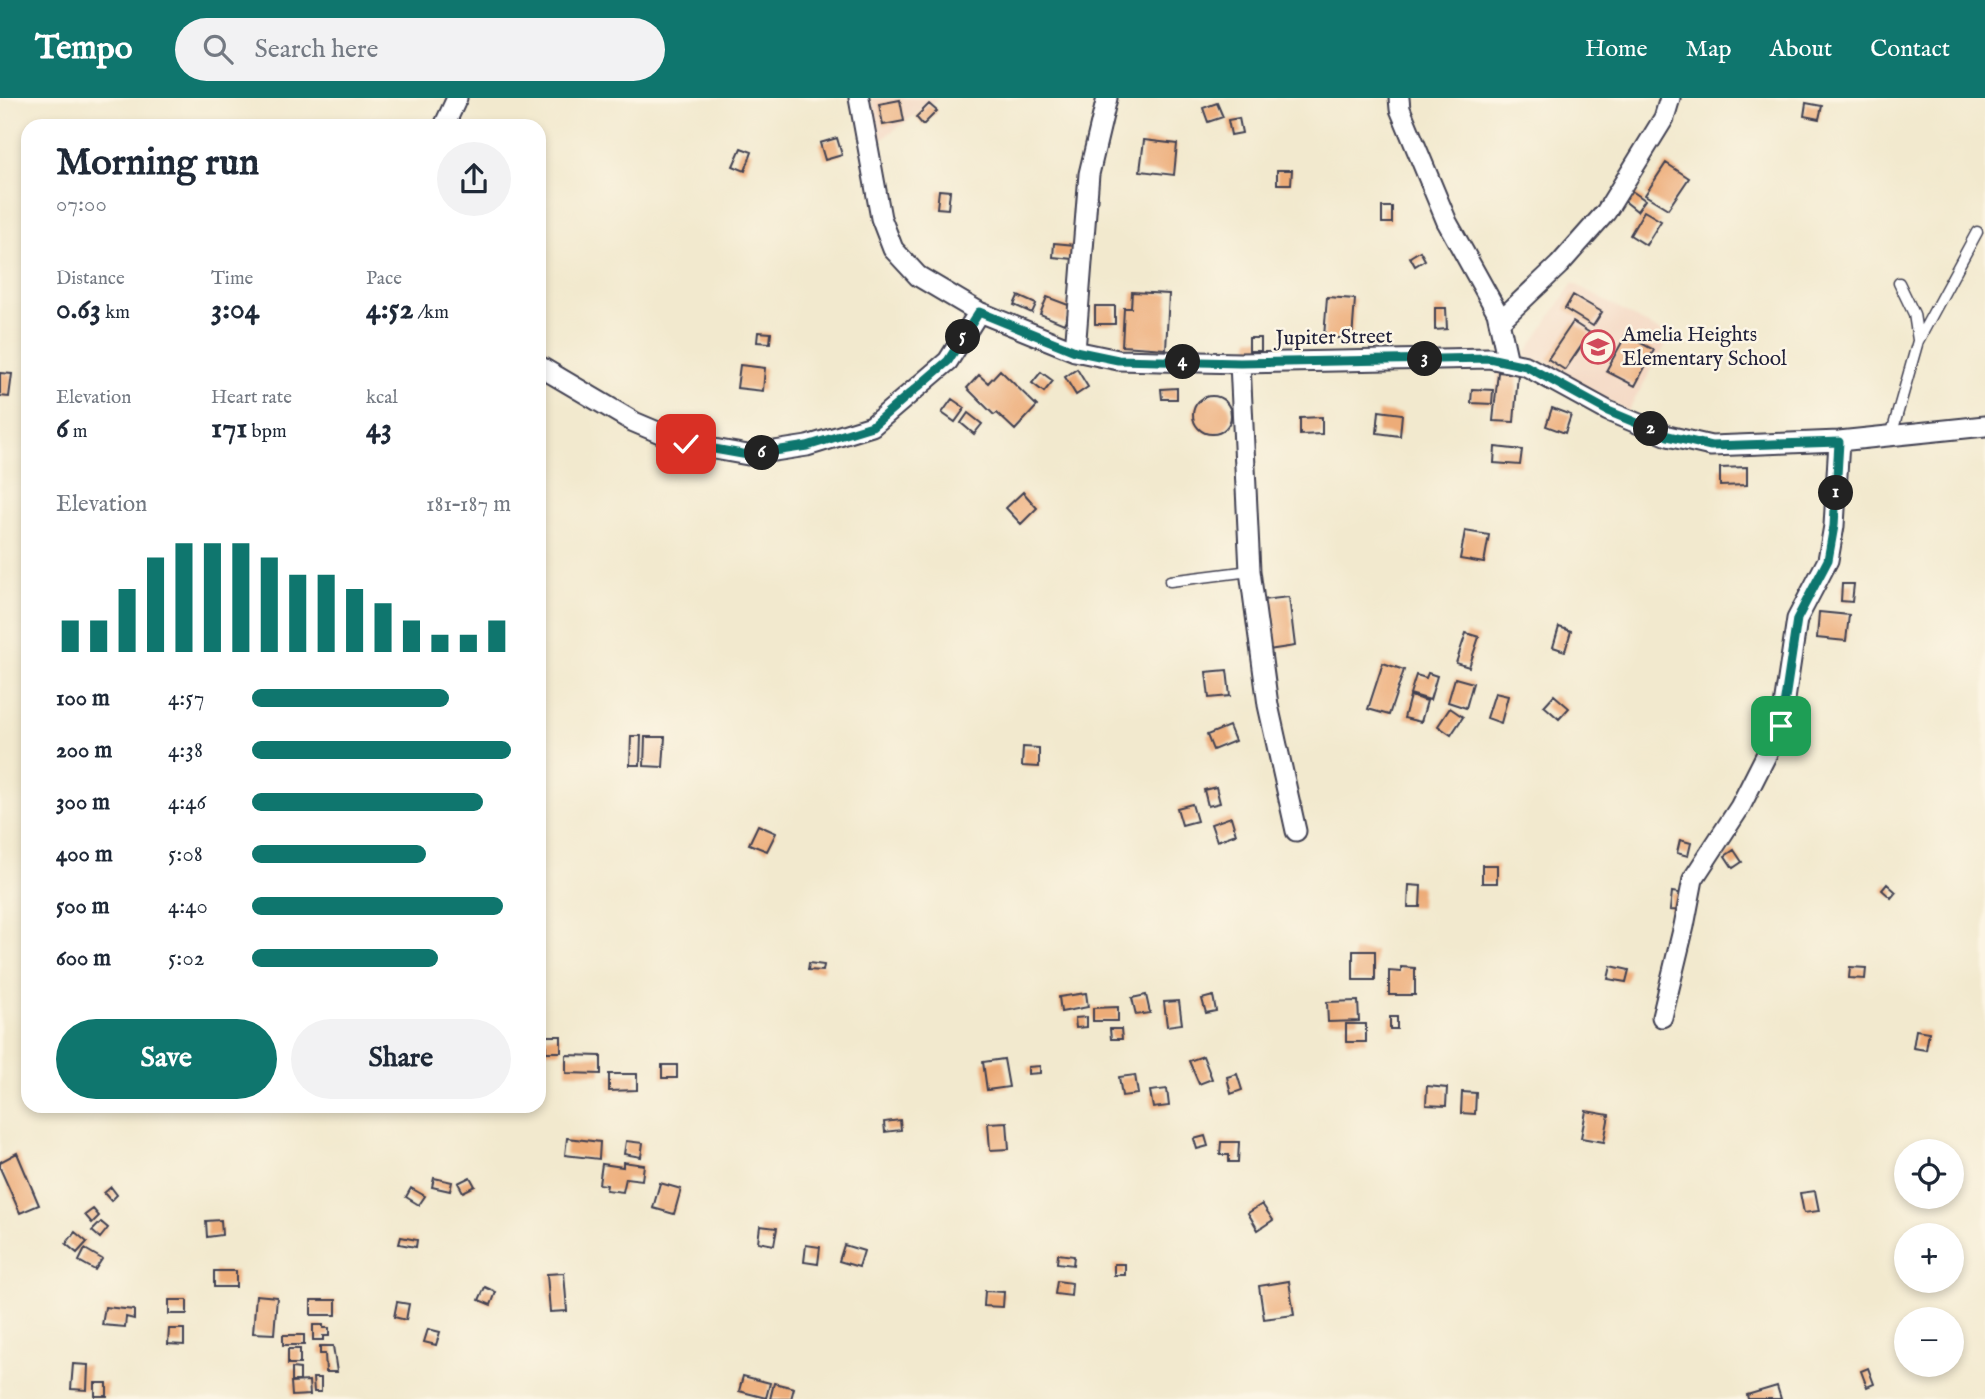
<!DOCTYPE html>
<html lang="en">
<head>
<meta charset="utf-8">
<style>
  :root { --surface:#fff; --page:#f2f2f3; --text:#1f2937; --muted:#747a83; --accent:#0f766e }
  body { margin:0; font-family:"IM FELL English",serif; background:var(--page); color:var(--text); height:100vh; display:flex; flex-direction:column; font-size:26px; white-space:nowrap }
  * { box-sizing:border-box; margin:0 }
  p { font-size:23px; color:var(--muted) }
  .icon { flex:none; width:38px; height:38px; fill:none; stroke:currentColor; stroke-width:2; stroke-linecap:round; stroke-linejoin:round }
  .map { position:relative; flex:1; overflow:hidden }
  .panel { position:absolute; left:21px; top:21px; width:525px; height:994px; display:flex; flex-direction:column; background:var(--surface); border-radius:21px; box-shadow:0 4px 10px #0003 }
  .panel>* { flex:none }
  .buttons { position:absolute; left:1894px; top:1041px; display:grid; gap:14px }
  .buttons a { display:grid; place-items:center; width:70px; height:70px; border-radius:50%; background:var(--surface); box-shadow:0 4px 10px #0003; font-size:35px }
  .pin { position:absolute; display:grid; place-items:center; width:60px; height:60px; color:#fff; margin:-30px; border-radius:14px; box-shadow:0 4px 10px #0006 }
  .km { position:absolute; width:35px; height:35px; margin:-18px; border-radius:50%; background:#222; color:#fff; font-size:19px; line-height:35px; text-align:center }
  .round { display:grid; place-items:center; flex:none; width:74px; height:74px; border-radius:37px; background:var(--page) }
  .summary { display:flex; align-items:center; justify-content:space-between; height:119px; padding:0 35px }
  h1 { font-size:38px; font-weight:800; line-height:52px }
  .metrics { display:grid; grid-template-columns:repeat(3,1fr); gap:10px; height:119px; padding:7px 35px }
  .metrics div { display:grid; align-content:center }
  .metrics b { font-size:30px; font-weight:800 }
  .metrics small { font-size:19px; font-weight:400 }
  .metrics p { font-size:19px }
  .chart { height:196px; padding:14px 35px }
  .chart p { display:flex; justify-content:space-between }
  .chart svg { width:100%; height:126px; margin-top:7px; stroke:var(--accent); stroke-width:6 }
  .cta { display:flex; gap:14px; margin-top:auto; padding:14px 35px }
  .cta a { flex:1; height:80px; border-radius:42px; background:var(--accent); color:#fff; font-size:28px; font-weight:800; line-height:80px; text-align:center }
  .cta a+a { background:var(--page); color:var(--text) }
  ul { padding:0 35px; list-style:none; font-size:23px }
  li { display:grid; grid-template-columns:112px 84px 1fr; align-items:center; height:52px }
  li i { height:18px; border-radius:9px; background:var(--accent) }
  header { display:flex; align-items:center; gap:42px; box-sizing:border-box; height:98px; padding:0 35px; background:var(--accent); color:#fff }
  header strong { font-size:33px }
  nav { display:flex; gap:38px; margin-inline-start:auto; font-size:24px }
  .search { width:490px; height:63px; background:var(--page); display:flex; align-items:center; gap:18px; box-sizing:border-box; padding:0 24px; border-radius:38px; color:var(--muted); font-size:26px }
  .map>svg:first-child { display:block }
  .built { fill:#f3d4bf }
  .building { fill:#edac78 }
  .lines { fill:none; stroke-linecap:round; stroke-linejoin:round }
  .lane-casing { stroke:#414051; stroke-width:13 }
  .street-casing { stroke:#414051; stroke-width:23 }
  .lane { stroke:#fff; stroke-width:10 }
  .street { stroke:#fff; stroke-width:19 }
  .route-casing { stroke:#fff; stroke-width:14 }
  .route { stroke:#0f766e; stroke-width:9 }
  .labels { text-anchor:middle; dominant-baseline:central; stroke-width:5; stroke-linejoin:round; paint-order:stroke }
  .poi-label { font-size:21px; fill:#22223b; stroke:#fcf5e5; text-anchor:start }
  .street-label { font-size:21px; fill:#22223b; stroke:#fcf5e5 }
</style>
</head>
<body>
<header>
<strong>Tempo</strong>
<div class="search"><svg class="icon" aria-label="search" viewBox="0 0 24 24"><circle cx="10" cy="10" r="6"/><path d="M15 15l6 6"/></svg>Search here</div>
<nav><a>Home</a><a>Map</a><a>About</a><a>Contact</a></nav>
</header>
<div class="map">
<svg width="1985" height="1301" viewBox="0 0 1985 1301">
  <rect width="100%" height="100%" fill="#fcf5e5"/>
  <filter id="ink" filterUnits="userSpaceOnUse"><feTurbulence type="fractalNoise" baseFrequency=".0143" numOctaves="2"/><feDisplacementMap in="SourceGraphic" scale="14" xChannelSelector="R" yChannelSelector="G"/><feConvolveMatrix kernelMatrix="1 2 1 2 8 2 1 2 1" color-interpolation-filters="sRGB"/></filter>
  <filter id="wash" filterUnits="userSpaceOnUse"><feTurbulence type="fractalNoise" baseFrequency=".00686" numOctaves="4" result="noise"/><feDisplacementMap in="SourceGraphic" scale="28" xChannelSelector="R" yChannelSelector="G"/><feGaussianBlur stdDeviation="1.57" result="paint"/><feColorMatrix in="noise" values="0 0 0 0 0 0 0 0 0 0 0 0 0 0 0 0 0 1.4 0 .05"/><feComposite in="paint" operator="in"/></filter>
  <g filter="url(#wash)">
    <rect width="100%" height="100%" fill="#f2e9ce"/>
    <!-- built -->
    <path class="built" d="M871 0H938L879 43Z
      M1573 185 1670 239 1628 313 1524 258Z"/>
    <g id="blocks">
      <!-- building -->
      <path class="building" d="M900 2 904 23 883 27 879 6Z
        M1217 5 1223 19 1208 24 1203 10Z
        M1806 5 1822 8 1819 21 1804 18Z
        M929 6 937 13 923 27 916 19Z
        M1239 20 1242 35 1231 37 1228 22Z
        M837 40 842 57 825 62 820 45Z
        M1144 42 1177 46 1174 77 1140 73Z
        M741 50 752 54 745 73 733 68Z
        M1666 65 1689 80 1668 111 1645 97Z
        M1277 72H1292L1291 86H1277Z
        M1629 91 1645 102 1637 113 1622 101Z
        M939 92 950 93 948 111 937 110Z
        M1382 109H1392V125H1382Z
        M1644 113 1661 123 1646 147 1630 137Z
        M1054 145 1075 147 1073 161 1053 159Z
        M1420 153 1425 162 1415 168 1410 159Z
        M1132 194 1169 196 1166 251 1122 248 1124 210H1131Z
        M1573 197 1602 214 1593 228 1565 211Z
        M1018 198 1036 206 1032 215 1014 207Z
        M1047 199 1071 208 1064 226 1040 216Z
        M1327 199 1355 201 1352 241 1324 239Z
        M1095 208H1115V226H1095Z
        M1435 210H1446L1447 231 1435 232Z
        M1573 224 1590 235 1565 272 1548 261Z
        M758 234 771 235 770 245 757 244Z
        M1626 237 1654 252 1635 288 1606 273Z
        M1249 240H1261V253H1249Z
        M740 267 765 270 763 293 737 290Z
        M1077 271 1088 289 1076 297 1065 279Z
        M1000 272 1037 308 1015 332 997 315 994 317 967 290 979 277 988 285Z
        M1041 274 1053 283 1044 294 1032 285Z
        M1498 274 1518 276 1514 324 1493 323Z
        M0 275 12 276 9 299 0 298Z
        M1177 290V301H1162L1161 291Z
        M1472 291 1493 292 1492 306 1471 305Z
        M1193 317a19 19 0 1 1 38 0a19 19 0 1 1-38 0Z
        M952 301 965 310 955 324 942 315Z
        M1552 310 1571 317 1565 335 1546 328Z
        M1379 313 1402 316 1400 338 1377 335Z
        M968 315 982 326 974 336 961 325Z
        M1322 319V336L1300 337V320Z
        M1495 349 1522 352 1520 367 1494 365Z
        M1747 369V387L1720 388V370Z
        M1023 394 1037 410 1021 426 1006 410Z
        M1465 433 1489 437 1484 465 1460 461Z
        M1842 486H1854L1852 504 1841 503Z
        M1289 499 1295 548 1268 552 1262 502Z
        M1819 514 1849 517 1846 543 1817 540Z
        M1559 529 1571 533 1565 553 1553 549Z
        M1466 535 1479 539 1469 569 1456 565Z
        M1383 565 1404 572 1389 617 1368 611Z
        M1227 572 1230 598 1209 600 1206 574Z
        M1428 575 1437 578 1430 602 1410 596 1416 577 1426 580Z
        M1455 580 1473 585 1466 610 1448 604Z
        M1495 595 1508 598 1501 625 1487 620Z
        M1554 597 1569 610 1559 621 1544 608Z
        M1410 598 1427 603 1421 624 1404 620Z
        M1450 610 1463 619 1451 637 1438 628Z
        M1229 628 1235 643 1213 652 1207 637Z
        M631 638H641L640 667H630Z
        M645 639H665L663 669 644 668Z
        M1023 649 1039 650V669L1022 668Z
        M1216 689 1220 705 1208 708 1204 692Z
        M1192 706 1197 723 1182 727 1177 710Z
        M1231 719 1236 736 1217 743 1211 726Z
        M758 727 776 735 767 753 749 746Z
        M1680 742 1691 745 1688 758 1677 755Z
        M1734 752 1742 764 1733 770 1725 758Z
        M1482 767H1497V785H1482Z
        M1887 786 1896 794 1891 800 1882 792Z
        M1409 787 1421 788 1420 809H1408Z
        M1672 794 1686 796 1685 813 1670 812Z
        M1353 853H1375V882H1353Z
        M809 865 824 867 823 873 808 872Z
        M1611 868 1629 872 1626 884 1608 881Z
        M1401 869 1415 870V897H1389V873L1401 874Z
        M1850 869 1866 870 1865 881 1849 880Z
        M1086 895 1088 909 1061 914 1059 899Z
        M1146 897 1150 915 1136 917 1132 900Z
        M1213 898 1216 913 1206 915 1202 901Z
        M1179 903 1182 926 1167 928 1164 904Z
        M1358 903 1359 923 1328 924 1327 904Z
        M1118 909V923H1093V910Z
        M1087 919V929L1076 930 1075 920Z
        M1390 919H1397V931H1390Z
        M1346 926H1366V944H1346Z
        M1110 931H1121L1122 941H1111Z
        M1916 932 1929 934 1926 952 1913 950Z
        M546 938H561V954H546Z
        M566 957 601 958V976L566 975Z
        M1203 958 1212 981 1199 986 1189 963Z
        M1004 961 1009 989 987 992 983 964Z
        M662 967H677V980H662Z
        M1040 968V975L1028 976V969Z
        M609 976H637V992L609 993Z
        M1237 976 1242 992 1231 996 1227 979Z
        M1135 977 1138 996 1122 998 1119 979Z
        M1427 988 1447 990 1446 1008 1426 1007Z
        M1167 991 1169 1008 1153 1010 1150 993Z
        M1462 994 1476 995 1475 1016 1461 1015Z
        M1586 1013 1609 1017 1604 1044 1581 1040Z
        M900 1022 901 1032 885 1034 884 1024Z
        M1007 1024 1009 1051 990 1052 988 1025Z
        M1205 1038 1208 1048 1197 1051 1194 1041Z
        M567 1040 600 1044 599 1061 565 1057Z
        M626 1043 643 1045 641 1059 624 1056Z
        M1221 1044H1239L1238 1064H1229V1057H1220Z
        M17 1055 39 1107 20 1115 0 1070V1064Z
        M623 1064 644 1067 642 1082 626 1080 623 1094 606 1092 607 1087 599 1086 602 1066 623 1069Z
        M470 1079 475 1088 463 1094 458 1085Z
        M434 1080 452 1084 450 1093 432 1089Z
        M660 1085 681 1091 674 1116 653 1110Z
        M111 1089 117 1097 111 1103 104 1095Z
        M411 1090 425 1098 419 1107 406 1099Z
        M1815 1093 1819 1113 1804 1115 1800 1095Z
        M1262 1106 1273 1122 1258 1132 1248 1115Z
        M93 1111 99 1118 92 1125 85 1117Z
        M221 1122 222 1137 207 1139 206 1123Z
        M101 1124 108 1130 100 1140 92 1133Z
        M760 1128 777 1130 774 1147 758 1144Z
        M75 1134 87 1144 77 1155 66 1146Z
        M401 1139 417 1142 416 1149 399 1146Z
        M806 1147 820 1149 818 1166 804 1164Z
        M844 1147 864 1153 859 1169 839 1163Z
        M85 1151 102 1161 95 1172 79 1163Z
        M1058 1156 1074 1158 1073 1167 1057 1165Z
        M1114 1166H1125V1177H1114Z
        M214 1173H236V1189H214Z
        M564 1175 567 1213 550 1214 547 1176Z
        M1057 1183 1072 1185 1071 1198 1055 1196Z
        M1289 1183 1294 1217 1264 1221 1259 1188Z
        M485 1189 496 1194 491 1207 479 1202Z
        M985 1193 1004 1194 1003 1209 984 1208Z
        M256 1197 277 1199 274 1236 253 1235Z
        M169 1202H187V1216H169Z
        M311 1202H336V1217H311Z
        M397 1204 409 1206 406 1222 394 1219Z
        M105 1209 134 1212V1221L126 1219 125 1229 102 1227Z
        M313 1227H323V1230H329V1238H323V1242H313Z
        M169 1231H184V1247L168 1246Z
        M428 1231 440 1234 436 1247 424 1244Z
        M283 1237H304V1247H283Z
        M320 1248H333L337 1274H326L325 1256H320Z
        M288 1251H300V1266H288Z
        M73 1266 88 1267 87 1292 71 1291Z
        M292 1270 300 1271V1283H292Z
        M1868 1270 1874 1286 1867 1289 1861 1273Z
        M743 1278 770 1285 766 1300 739 1293Z
        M313 1280H321V1294H314Z
        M309 1283 310 1297 292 1298 291 1284Z
        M95 1285H107V1298H95Z
        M774 1285 794 1290 791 1301H770Z
        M1777 1288 1781 1301H1748L1747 1297Z"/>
    </g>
  </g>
  <g filter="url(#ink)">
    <use href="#blocks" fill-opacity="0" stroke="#414051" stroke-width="2"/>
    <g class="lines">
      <defs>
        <path id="lane" d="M1899 185 1914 216 1918 242
          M1891 338 1918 243 1977 134
          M1170 483 1250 473"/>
        <path id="street" d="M859 0 881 120 893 151 918 178 979 214 1075 253 1118 262 1240 265 1489 260 1526 268 1608 313 1668 338 1711 348 1839 343 1985 328
          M1399 0 1400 11 1447 124 1497 214 1508 264
          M444 28 457 0
          M1500 223 1559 167 1606 114 1664 20 1670 0
          M1075 253 1089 76 1107 0
          M1240 265 1250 473 1268 607 1296 733
          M539 268 634 324 686 346 748 357 807 348 872 328 948 263 979 214
          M1662 919 1684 828 1693 781 1740 709 1781 628 1797 521 1828 462 1834 428 1839 343"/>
      </defs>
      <!-- lane casing -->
      <use href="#lane" class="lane-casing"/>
      <!-- street casing -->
      <use href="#street" class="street-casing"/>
      <!-- lane -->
      <use href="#lane" class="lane"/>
      <!-- street -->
      <use href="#street" class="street"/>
    </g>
  </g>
  <g class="lines" filter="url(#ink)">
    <defs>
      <path id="route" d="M686 346 748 357 807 348 872 328 948 263 979 214 1075 253 1118 262 1240 265 1489 260 1526 268 1608 313 1668 338 1711 348 1839 344 1834 428 1828 462 1797 521 1781 628"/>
    </defs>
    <!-- route casing -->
    <use href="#route" class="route-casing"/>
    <!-- route -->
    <use href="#route" class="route"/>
  </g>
  <!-- icons -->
  <defs>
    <symbol id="school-ring" viewBox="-11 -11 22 22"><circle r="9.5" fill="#fcf5e5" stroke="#d1495b" stroke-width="1.5"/><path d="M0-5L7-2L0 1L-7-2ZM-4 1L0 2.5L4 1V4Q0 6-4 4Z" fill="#d1495b"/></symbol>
  </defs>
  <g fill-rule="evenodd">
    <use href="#school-ring" x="1579" y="230" width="38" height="38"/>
  </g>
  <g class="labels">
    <!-- poi labels -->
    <g class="poi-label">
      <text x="1622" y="237">Amelia Heights<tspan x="1622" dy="24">Elementary School</tspan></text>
    </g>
    <!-- street labels -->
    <g class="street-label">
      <text transform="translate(1334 240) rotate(-1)">Jupiter Street</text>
    </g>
  </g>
</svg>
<div class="buttons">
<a><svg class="icon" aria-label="locate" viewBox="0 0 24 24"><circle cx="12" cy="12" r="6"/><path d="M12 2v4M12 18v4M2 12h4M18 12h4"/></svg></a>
<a>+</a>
<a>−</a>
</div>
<div class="pin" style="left:1781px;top:628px;background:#1e9e55"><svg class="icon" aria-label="arrive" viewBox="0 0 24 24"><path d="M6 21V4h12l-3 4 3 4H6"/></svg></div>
<div class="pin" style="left:686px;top:346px;background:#d93025"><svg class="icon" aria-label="check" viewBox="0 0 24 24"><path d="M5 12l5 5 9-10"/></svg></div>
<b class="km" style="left:1836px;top:395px">1</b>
<b class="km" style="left:1651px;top:331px">2</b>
<b class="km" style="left:1425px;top:261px">3</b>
<b class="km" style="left:1183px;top:264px">4</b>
<b class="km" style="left:963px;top:239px">5</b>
<b class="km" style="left:762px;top:355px">6</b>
<section class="panel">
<div class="summary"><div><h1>Morning run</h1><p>07:00</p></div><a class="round"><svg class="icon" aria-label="share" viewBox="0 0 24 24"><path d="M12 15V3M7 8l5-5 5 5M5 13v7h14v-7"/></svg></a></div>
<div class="metrics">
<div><p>Distance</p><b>0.63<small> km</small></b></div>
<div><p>Time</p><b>3:04</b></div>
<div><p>Pace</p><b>4:52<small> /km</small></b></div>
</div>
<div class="metrics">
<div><p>Elevation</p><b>6<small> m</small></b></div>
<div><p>Heart rate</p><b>171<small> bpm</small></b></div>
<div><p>kcal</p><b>43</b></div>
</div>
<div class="chart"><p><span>Elevation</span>181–187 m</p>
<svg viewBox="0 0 160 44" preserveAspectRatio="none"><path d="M5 44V33M15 44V33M25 44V22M35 44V11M45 44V6M55 44V6M65 44V6M75 44V11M85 44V17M95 44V17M105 44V22M115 44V27M125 44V33M135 44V38M145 44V38M155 44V33"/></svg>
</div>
<ul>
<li><b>100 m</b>4:57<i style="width:76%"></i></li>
<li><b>200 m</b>4:38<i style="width:100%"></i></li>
<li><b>300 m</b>4:46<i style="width:89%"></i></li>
<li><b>400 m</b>5:08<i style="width:67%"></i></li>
<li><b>500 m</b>4:40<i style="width:97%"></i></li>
<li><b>600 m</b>5:02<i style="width:72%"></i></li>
</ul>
<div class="cta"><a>Save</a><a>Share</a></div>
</section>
</div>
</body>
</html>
